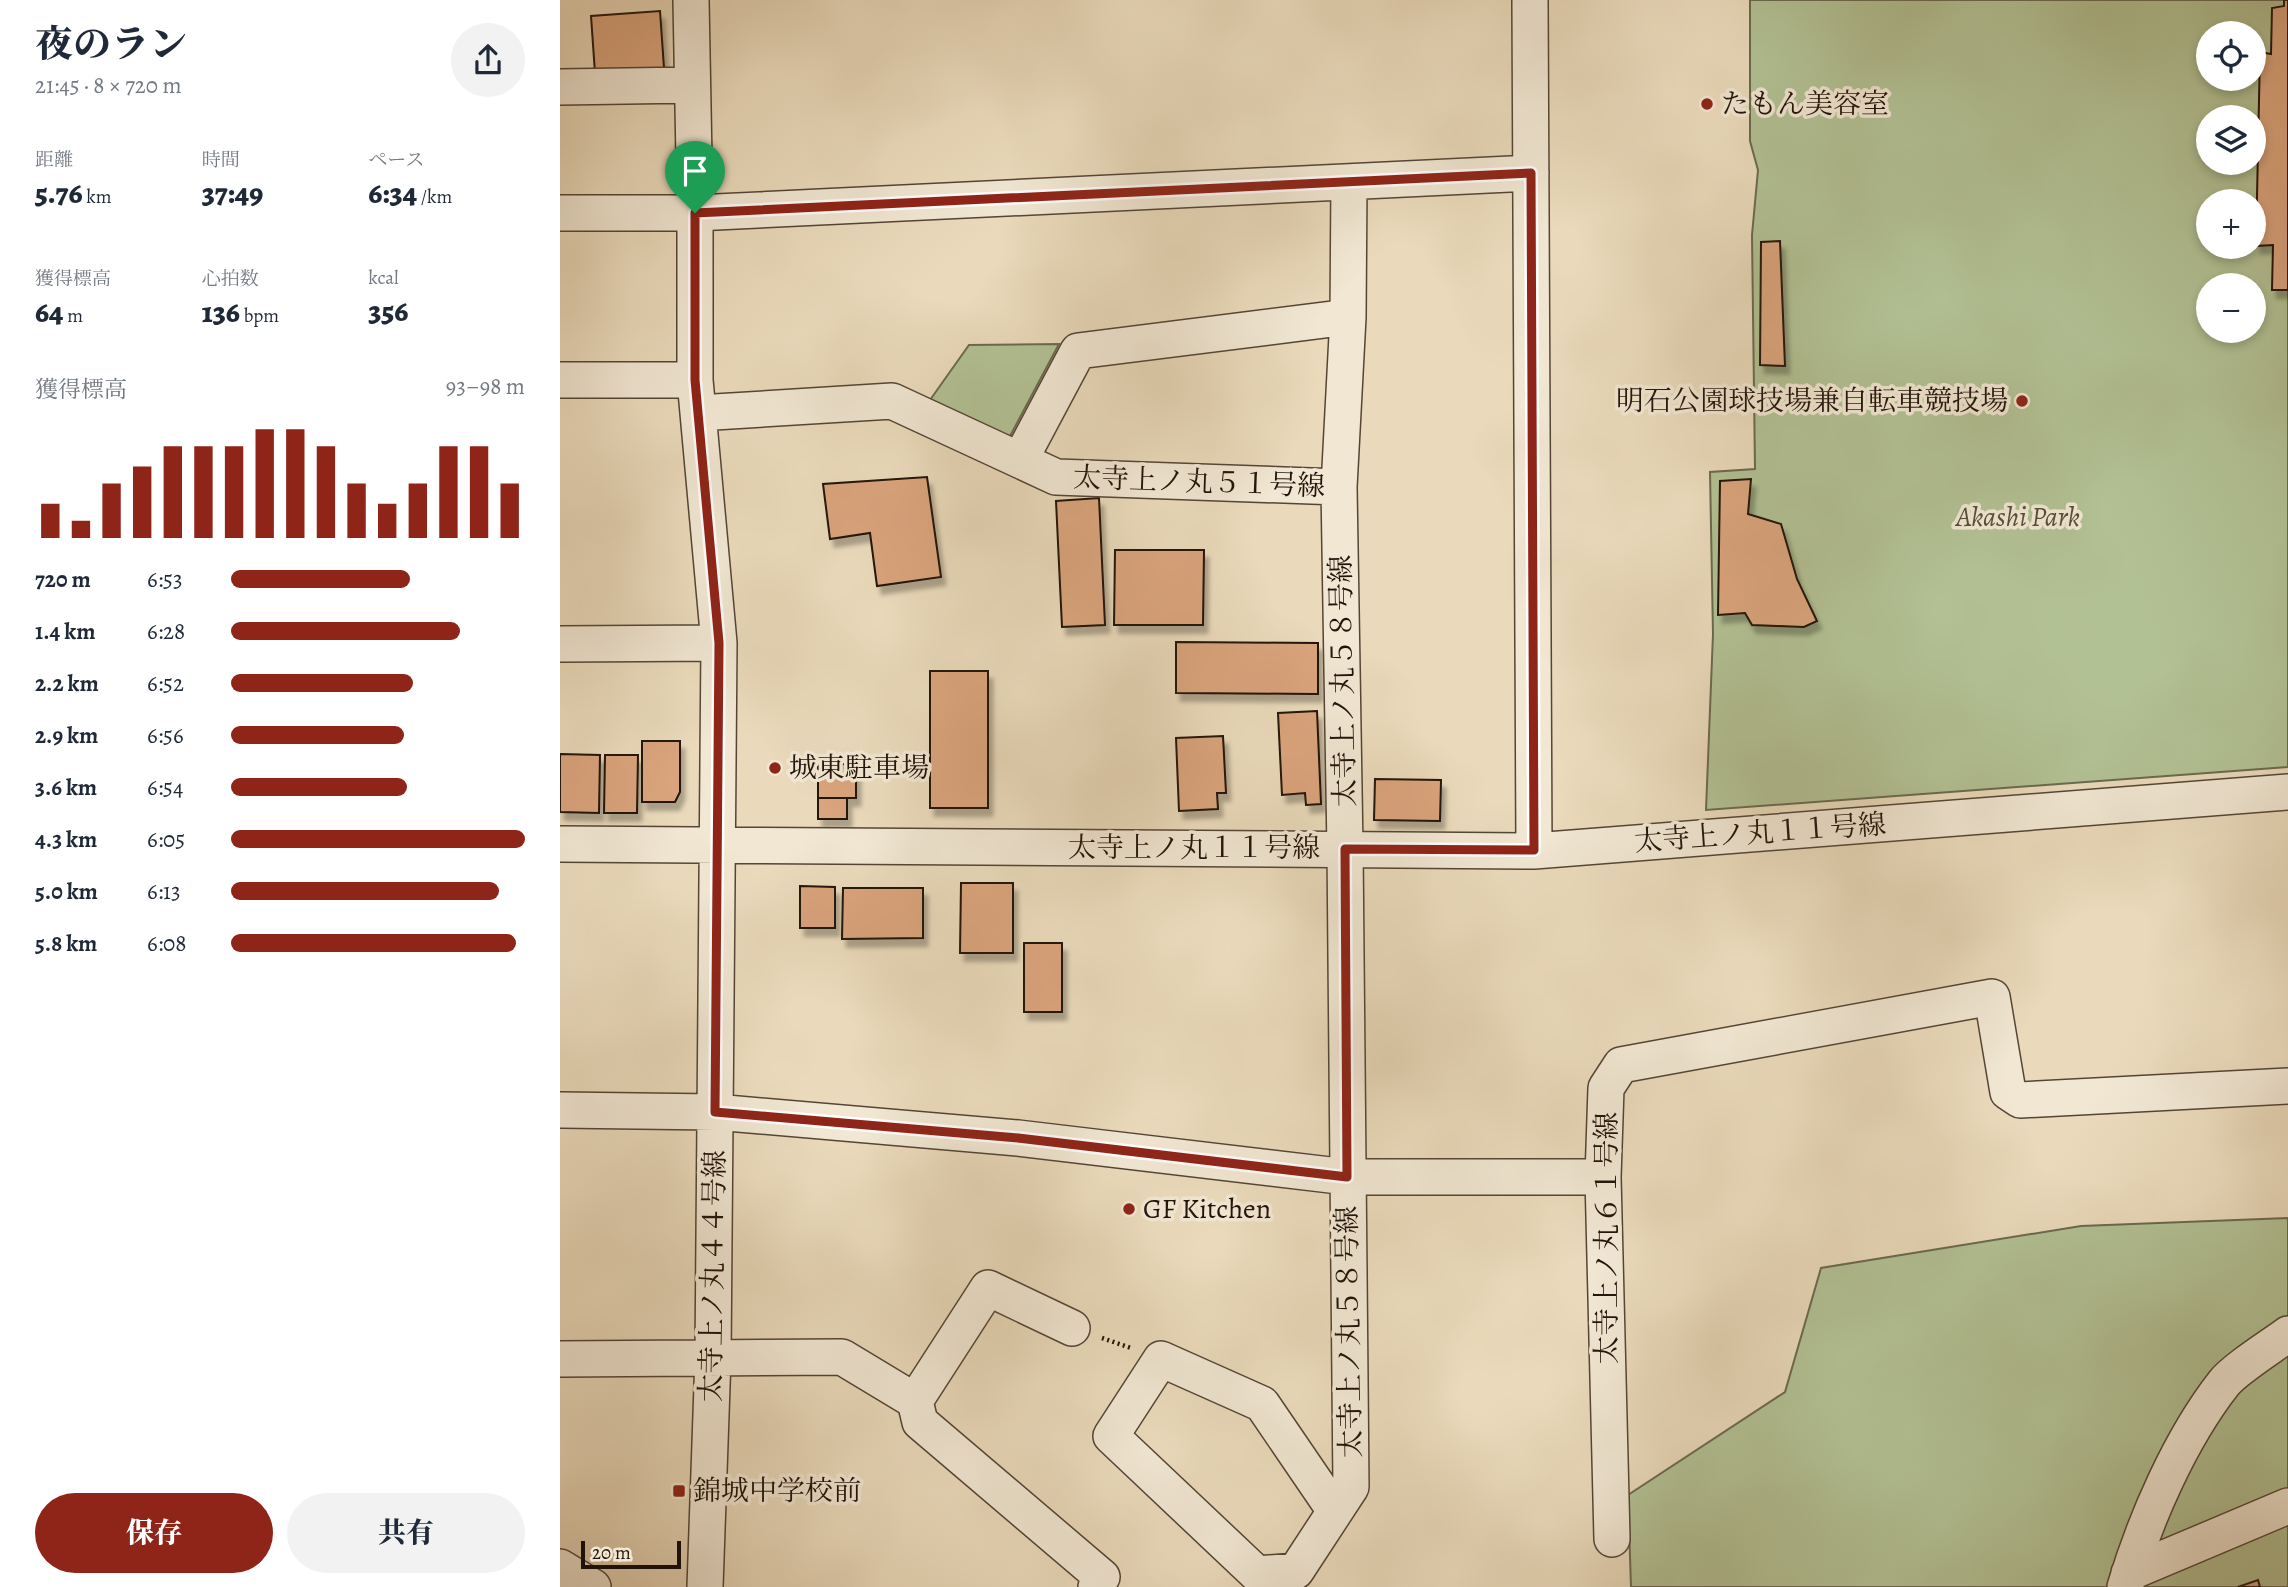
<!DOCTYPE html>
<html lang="ja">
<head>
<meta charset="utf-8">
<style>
  :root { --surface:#fff; --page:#f2f2f3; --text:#1f2937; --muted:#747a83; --accent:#8f2418 }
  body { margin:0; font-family:Alegreya,"Noto Serif JP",serif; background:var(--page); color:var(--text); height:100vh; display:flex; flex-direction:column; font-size:26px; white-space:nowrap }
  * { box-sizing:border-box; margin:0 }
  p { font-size:23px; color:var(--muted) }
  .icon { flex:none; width:38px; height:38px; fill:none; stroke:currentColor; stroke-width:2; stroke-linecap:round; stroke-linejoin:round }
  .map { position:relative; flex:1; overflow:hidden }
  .sheet { display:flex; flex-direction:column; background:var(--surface); width:560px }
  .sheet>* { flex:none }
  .controls { position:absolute; left:1636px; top:21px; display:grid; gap:14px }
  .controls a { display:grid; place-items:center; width:70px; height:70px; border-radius:50%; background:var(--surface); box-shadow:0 4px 10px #0003; font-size:35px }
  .scale { position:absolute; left:21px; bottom:18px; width:100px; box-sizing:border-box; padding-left:7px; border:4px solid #22130a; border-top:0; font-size:19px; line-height:24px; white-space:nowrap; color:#22130a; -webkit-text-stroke:5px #f1e7d3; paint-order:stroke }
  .pin { position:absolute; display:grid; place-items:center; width:60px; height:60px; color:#fff; margin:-72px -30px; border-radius:50% 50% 50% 0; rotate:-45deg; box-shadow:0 0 7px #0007 }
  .pin .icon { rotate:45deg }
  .round { display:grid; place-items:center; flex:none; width:74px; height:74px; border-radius:37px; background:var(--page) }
  .summary { display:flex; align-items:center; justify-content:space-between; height:119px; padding:0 35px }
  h1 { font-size:38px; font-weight:800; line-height:52px }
  .metrics { display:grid; grid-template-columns:repeat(3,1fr); gap:10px; height:119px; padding:7px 35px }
  .metrics div { display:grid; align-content:center }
  .metrics b { font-size:30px; font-weight:800 }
  .metrics small { font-size:19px; font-weight:400 }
  .metrics p { font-size:19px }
  .chart { height:196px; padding:14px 35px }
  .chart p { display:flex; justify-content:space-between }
  .chart svg { width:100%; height:126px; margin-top:7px; stroke:var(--accent); stroke-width:6 }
  .primary-button { display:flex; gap:14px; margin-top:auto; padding:14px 35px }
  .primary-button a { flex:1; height:80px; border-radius:42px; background:var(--accent); color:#fff; font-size:28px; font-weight:800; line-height:80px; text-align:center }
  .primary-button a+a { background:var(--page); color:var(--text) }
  ul { padding:0 35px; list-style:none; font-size:23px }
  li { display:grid; grid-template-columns:112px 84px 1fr; align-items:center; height:52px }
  li i { height:18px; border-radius:9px; background:var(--accent) }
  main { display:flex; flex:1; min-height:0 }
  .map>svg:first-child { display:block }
  .green { fill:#b2c194; stroke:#6a6a4f; stroke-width:2; fill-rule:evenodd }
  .building { fill:#daa47d; stroke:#22130a; stroke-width:2; filter:url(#shadow) }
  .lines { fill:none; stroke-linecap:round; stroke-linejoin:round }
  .minor-casing { stroke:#544536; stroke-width:38 }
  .path { stroke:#22130a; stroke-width:4.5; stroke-dasharray:2 3.5; stroke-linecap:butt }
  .minor { stroke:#f1e7d3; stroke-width:35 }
  .route-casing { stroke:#fff; stroke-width:14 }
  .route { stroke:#8f2418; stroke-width:9 }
  .poi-dot { fill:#8f2418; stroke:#f1e7d3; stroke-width:2.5 }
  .labels { text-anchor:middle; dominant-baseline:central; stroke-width:7; stroke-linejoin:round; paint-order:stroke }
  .poi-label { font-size:28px; fill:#22130a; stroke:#f1e7d3; text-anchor:start }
  .street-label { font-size:28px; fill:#22130a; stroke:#f1e7d3 }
  .park-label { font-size:28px; font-style:italic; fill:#54503a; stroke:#f1e7d3 }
</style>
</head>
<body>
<main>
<section class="sheet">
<div class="summary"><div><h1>夜のラン</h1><p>21:45 · 8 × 720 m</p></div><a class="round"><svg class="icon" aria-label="share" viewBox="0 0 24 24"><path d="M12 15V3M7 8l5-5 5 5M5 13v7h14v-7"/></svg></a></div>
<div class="metrics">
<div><p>距離</p><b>5.76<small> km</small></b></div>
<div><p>時間</p><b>37:49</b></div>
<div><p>ペース</p><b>6:34<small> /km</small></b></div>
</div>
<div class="metrics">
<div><p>獲得標高</p><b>64<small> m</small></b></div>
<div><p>心拍数</p><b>136<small> bpm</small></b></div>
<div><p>kcal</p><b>356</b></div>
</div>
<div class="chart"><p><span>獲得標高</span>93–98 m</p>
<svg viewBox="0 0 160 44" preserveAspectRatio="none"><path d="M5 44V32M15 44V38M25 44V25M35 44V19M45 44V12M55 44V12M65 44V12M75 44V6M85 44V6M95 44V12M105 44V25M115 44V32M125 44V25M135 44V12M145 44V12M155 44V25"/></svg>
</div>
<ul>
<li><b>720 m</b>6:53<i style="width:61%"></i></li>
<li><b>1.4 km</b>6:28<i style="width:78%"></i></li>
<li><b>2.2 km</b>6:52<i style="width:62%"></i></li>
<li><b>2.9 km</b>6:56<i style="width:59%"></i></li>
<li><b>3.6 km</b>6:54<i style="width:60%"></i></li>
<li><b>4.3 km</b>6:05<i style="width:100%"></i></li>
<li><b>5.0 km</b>6:13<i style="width:91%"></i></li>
<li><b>5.8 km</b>6:08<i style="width:97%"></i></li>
</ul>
<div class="primary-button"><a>保存</a><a>共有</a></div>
</section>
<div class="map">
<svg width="1728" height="1587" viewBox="0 0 1728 1587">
  <defs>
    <filter id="shadow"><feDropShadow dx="4.5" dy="8" stdDeviation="2" flood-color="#0004"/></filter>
  </defs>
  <rect width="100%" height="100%" fill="#eadabb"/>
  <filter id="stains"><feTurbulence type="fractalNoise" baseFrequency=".00286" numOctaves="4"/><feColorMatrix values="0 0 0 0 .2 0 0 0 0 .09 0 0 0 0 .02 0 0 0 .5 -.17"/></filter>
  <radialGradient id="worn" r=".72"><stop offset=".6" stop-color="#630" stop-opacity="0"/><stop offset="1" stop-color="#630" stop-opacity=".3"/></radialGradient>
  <!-- green -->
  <path class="green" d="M1190 0H1728V767L1146 810 1153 634 1150 472 1195 469 1192 235 1198 170 1190 141ZM1648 33H1694V79H1648ZM1648 117H1694V163H1648ZM1648 201H1694V247H1648ZM1648 285H1694V331H1648Z
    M499 344 449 438 370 400 409 345Z
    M1728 1218V1587H1071L1068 1495 1225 1392 1261 1268 1521 1226Z"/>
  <!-- building -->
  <path class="building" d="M1724 0H1728V290H1712L1713 245 1696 246 1700 52 1711 54 1712 8 1724 6Z
    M100 11 104 68 35 73 31 16Z
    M1220 241 1225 366 1200 365 1201 242Z
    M367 477 381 577 317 586 310 533 270 539 263 484Z
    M1191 479 1188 514 1221 524 1237 579 1257 621 1244 627 1192 625 1185 613 1158 615 1160 481Z
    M539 498 545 625 502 627 496 501Z
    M555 550H644L643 625H554Z
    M616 642 758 643V694L616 693Z
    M370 671H428V808H370Z
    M757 711 761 804 746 805 745 793 722 795 718 713Z
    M663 736 666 793H657L658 809 619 811 616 738Z
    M82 741H120V792L115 802H82Z
    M0 754 40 755 39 813 0 812Z
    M45 755H78L77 813H44Z
    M258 764H296V798H258Z
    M815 779 881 780 880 821 814 820Z
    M258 798H287V819H258Z
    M401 883H453V953H400Z
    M240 886 275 887V928H240Z
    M283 888H363V938L282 939Z
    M464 943H502V1012H464Z
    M1698 1580 1700 1587H1678Z"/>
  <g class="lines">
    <defs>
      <path id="minor" d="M131 0 135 213V380L159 643 153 1357 145 1587
        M970 0 974 851
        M0 87 132 85
        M0 213H135L971 173
        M0 380H135
        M138 413 332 401 496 477 779 487
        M460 460 518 351 788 317
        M0 644 159 643
        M0 844 974 851 1728 792
        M0 1110 155 1112 458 1138 787 1177H1043
        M0 1359 282 1357 355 1401 360 1422 542 1577 536 1587
        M355 1401 428 1288 512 1328
        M775 1511 702 1404 601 1359 551 1436 697 1574 736 1571 791 1487 785 849 779 487 788 317 789 182
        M1052 1539 1043 1177 1046 1088 1061 1065 1432 997 1448 1092 1460 1100 1728 1086
        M0 1567 33 1587
        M1569 1573 1728 1506
        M1565 1587C1585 1520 1620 1439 1664 1383 1675 1369 1712 1346 1728 1334"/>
    </defs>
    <!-- minor casing -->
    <use href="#minor" class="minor-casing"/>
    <!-- path -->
    <path class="path" d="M542 1338 571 1348"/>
    <!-- minor -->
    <use href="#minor" class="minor"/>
  </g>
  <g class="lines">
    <defs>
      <path id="route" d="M971 173 974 850 785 849 787 1177 458 1138 155 1112 159 643 135 380V213Z"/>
    </defs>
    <!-- route casing -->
    <use href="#route" class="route-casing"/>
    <!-- route -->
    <use href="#route" class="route"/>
  </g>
  <!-- markers -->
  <g class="poi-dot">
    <circle cx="1147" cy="104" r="7"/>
    <circle cx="1462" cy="401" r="7"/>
    <circle cx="215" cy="768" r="7"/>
    <circle cx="569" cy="1209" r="7"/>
    <rect x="112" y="1484" width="14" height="14" rx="3.5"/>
  </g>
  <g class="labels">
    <!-- poi labels -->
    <g class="poi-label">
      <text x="1161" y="104">たもん美容室</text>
      <text x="1448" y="401" text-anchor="end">明石公園球技場兼自転車競技場</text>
      <text x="229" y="768">城東駐車場</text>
      <text x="583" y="1209">GF Kitchen</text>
      <text x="133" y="1491">錦城中学校前</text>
    </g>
    <!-- street labels -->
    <g class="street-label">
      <text transform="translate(639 482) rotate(2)">太寺上ノ丸５１号線</text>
      <text transform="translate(783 681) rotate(-91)">太寺上ノ丸５８号線</text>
      <text transform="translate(1200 833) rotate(-4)">太寺上ノ丸１１号線</text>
      <text x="634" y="848">太寺上ノ丸１１号線</text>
      <text transform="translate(1047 1238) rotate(-90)">太寺上ノ丸６１号線</text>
      <text transform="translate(153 1276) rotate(-89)">太寺上ノ丸４４号線</text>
      <text transform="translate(789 1332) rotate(-91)">太寺上ノ丸５８号線</text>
    </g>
    <!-- park labels -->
    <g class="park-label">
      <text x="1458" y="517">Akashi Park</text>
    </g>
  </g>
  <rect width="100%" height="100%" filter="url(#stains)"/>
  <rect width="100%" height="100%" fill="url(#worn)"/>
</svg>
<div class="controls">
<a><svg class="icon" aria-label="locate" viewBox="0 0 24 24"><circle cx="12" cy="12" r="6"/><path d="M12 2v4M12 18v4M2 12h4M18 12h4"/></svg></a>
<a><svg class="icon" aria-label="layers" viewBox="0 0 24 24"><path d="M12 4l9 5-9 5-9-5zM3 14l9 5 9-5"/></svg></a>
<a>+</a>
<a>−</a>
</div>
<div class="scale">20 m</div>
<div class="pin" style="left:135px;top:213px;background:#1e9e55"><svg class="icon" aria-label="arrive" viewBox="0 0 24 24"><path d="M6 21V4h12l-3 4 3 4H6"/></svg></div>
</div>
</main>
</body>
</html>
